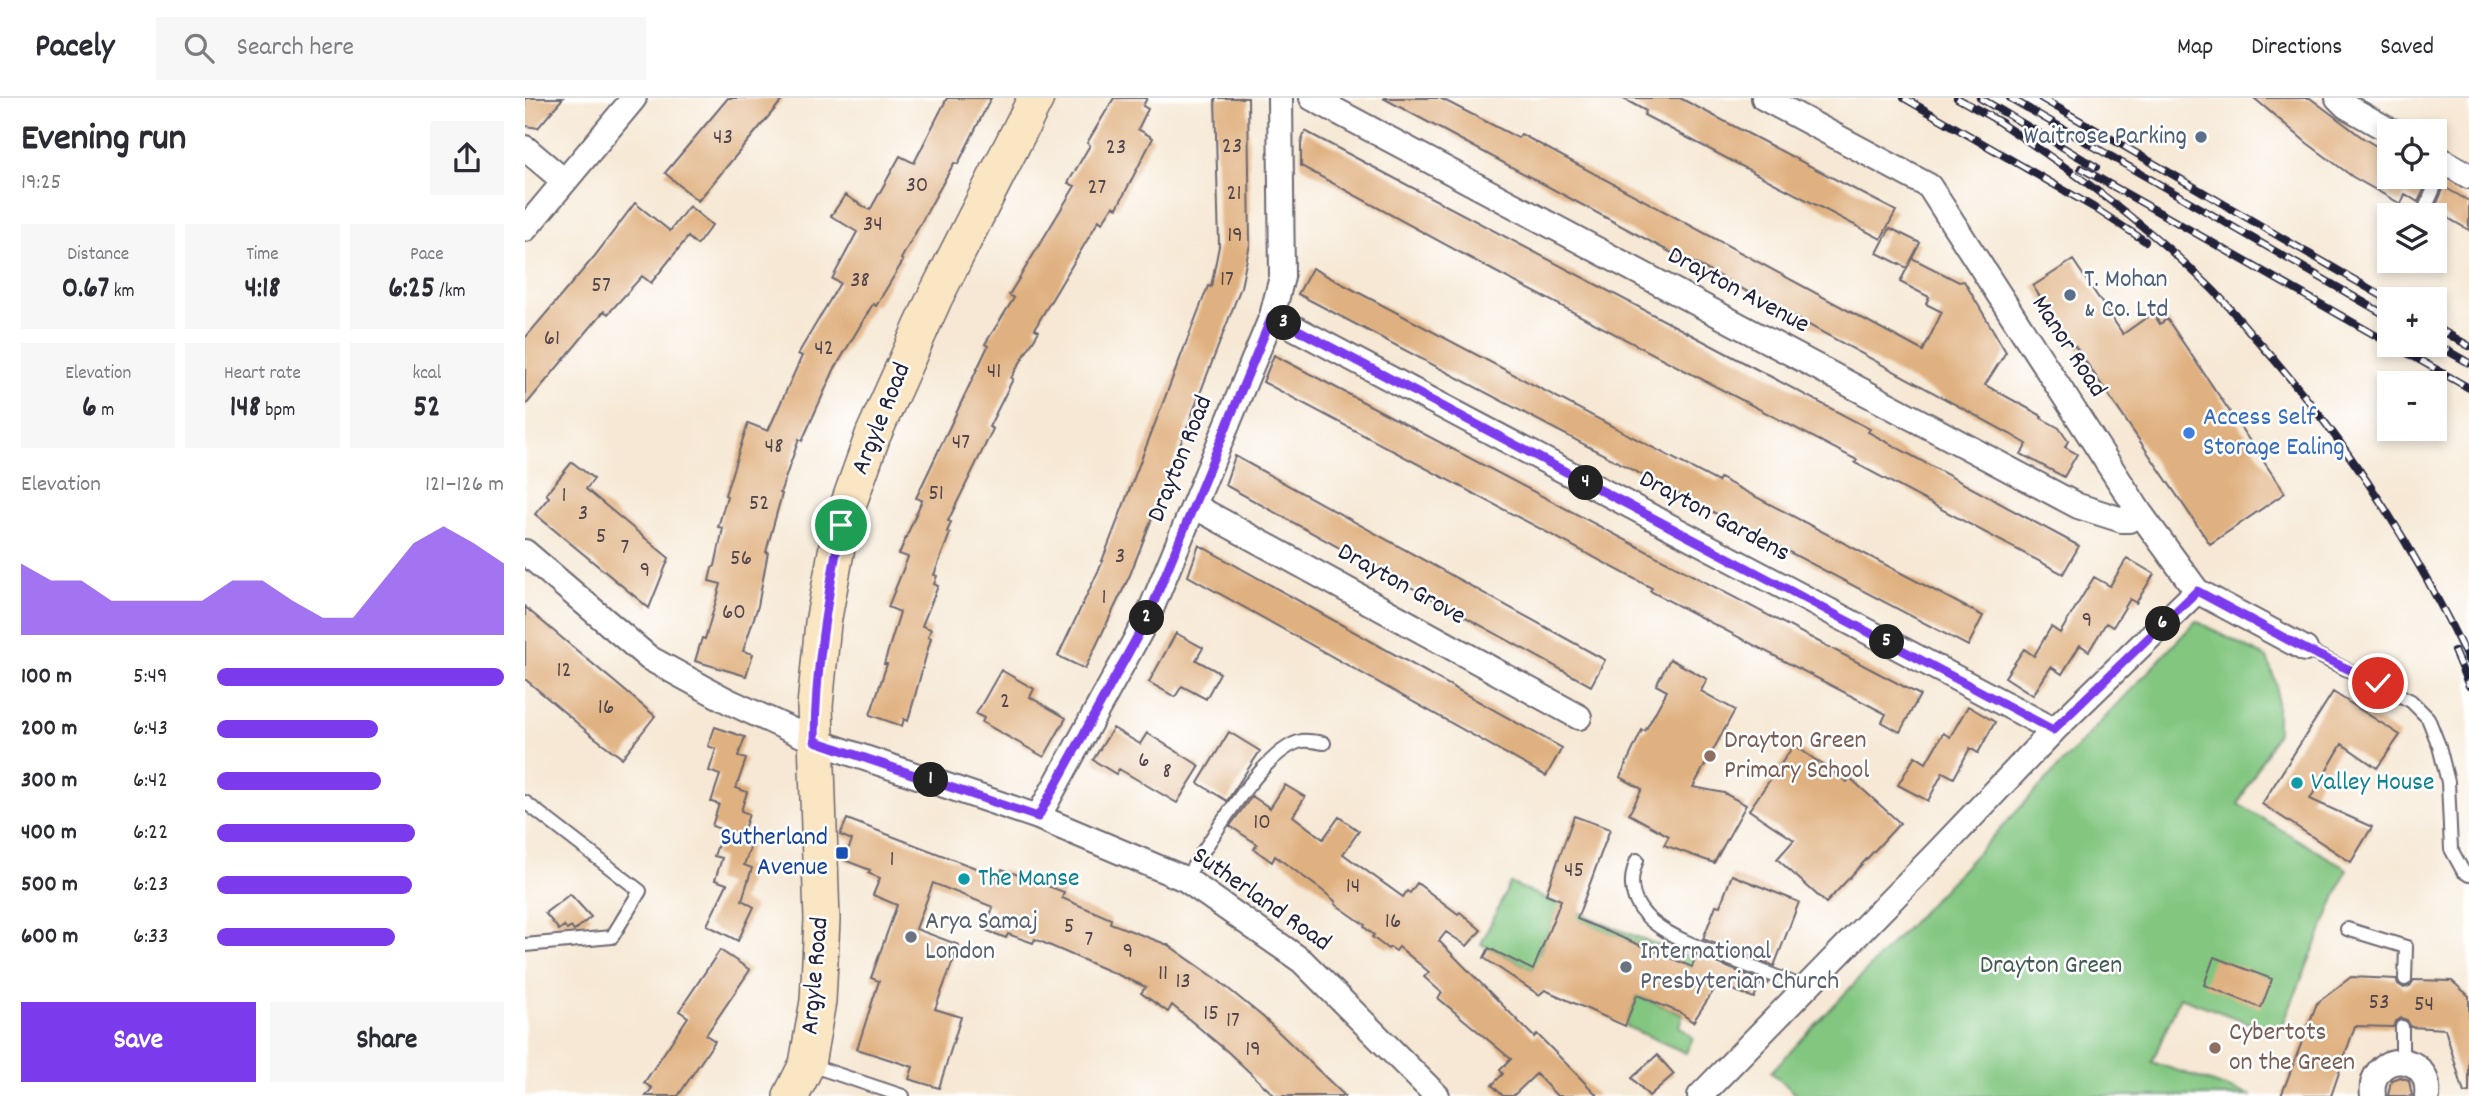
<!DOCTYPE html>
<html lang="en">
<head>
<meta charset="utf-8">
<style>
  :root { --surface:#fff; --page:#f7f7f7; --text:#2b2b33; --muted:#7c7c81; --line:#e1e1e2; --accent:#7c3aed }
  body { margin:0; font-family:Dekko,sans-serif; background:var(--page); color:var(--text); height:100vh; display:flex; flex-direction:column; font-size:26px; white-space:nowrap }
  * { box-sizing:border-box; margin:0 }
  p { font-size:23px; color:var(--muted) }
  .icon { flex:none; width:38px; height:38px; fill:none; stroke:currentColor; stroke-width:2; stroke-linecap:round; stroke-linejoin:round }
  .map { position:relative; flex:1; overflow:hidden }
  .drawer { display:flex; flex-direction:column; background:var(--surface); width:525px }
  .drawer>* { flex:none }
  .buttons { position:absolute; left:1852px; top:21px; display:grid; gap:14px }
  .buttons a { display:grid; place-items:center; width:70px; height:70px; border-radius:0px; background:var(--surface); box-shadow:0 4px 10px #0003; font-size:35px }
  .pin { position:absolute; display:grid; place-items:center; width:60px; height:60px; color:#fff; margin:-30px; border:4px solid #fff; border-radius:50%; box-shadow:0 2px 7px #0007 }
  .km { position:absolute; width:35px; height:35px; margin:-18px; border-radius:50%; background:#222; color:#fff; font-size:19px; line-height:35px; text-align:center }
  .round { display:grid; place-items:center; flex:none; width:74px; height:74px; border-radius:0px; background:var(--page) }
  .headline { display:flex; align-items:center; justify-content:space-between; height:119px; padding:0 21px }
  h1 { font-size:38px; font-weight:700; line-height:52px }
  .figures { display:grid; grid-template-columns:repeat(3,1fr); gap:10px; height:119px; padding:7px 21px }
  .figures div { display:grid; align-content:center; border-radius:0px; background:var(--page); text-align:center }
  .figures b { font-size:30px; font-weight:700 }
  .figures small { font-size:19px; font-weight:400 }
  .figures p { font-size:19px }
  .chart { height:196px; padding:14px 21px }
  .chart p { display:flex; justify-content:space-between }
  .chart svg { width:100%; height:126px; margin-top:7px; fill:var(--accent); opacity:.7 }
  .cta { display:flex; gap:14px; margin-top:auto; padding:14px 21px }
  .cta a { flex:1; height:80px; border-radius:0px; background:var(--accent); color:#fff; font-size:28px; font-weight:700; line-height:80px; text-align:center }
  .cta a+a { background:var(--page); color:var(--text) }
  ul { padding:0 21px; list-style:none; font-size:23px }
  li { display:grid; grid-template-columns:112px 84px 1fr; align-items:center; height:52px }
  li i { height:18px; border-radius:9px; background:var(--accent) }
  header { display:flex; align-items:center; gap:42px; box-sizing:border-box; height:98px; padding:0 35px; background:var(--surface); border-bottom:2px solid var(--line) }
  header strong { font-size:33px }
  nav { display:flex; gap:38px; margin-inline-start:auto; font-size:24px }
  .search { width:490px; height:63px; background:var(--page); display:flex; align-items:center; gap:18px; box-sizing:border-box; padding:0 24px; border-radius:0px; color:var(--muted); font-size:26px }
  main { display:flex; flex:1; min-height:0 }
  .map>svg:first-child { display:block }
  .green { fill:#82c680; stroke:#52745e; stroke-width:2 }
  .building { fill:#e0b180 }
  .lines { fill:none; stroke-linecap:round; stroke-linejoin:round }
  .service-casing { stroke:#6c6771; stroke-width:16 }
  .minor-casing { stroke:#6c6771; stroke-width:28 }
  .secondary-casing { stroke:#6c6771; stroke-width:38 }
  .service { stroke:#fff; stroke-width:12 }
  .minor { stroke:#fff; stroke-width:24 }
  .secondary { stroke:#fbe6c4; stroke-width:35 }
  .rail-casing { stroke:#22223b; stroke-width:8 }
  .rail { stroke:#fff; stroke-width:5; stroke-dasharray:16; stroke-linecap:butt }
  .route-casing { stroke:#fff; stroke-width:14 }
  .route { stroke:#7c3aed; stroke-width:9 }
  .service-dot { fill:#5c6f8a; stroke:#fff; stroke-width:2.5 }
  .shop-dot { fill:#3f7fe0; stroke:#fff; stroke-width:2.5 }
  .education-dot { fill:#8d6e63; stroke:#fff; stroke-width:2.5 }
  .culture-dot { fill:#0f9aa8; stroke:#fff; stroke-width:2.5 }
  .transit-dot { fill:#1a4fb4; stroke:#fff; stroke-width:2.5 }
  .worship-dot { fill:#6b7280; stroke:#fff; stroke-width:2.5 }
  .labels { text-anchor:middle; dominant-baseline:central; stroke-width:5; stroke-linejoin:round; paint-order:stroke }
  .number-label { font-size:23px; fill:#52464c }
  .service-label { font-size:26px; fill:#4e5e75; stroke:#fff; text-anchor:end }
  .street-label { font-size:26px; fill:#22223b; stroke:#fff }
  .shop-label { font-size:26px; fill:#366cbe; stroke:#fff; text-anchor:start }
  .education-label { font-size:26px; fill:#785e54; stroke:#fff; text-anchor:start }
  .culture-label { font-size:26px; fill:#0d838f; stroke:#fff; text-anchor:start }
  .transit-label { font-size:26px; fill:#164399; stroke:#fff; text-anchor:end }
  .worship-label { font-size:26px; fill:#5b616d; stroke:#fff; text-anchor:start }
  .park-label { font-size:26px; fill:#445b53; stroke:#fff }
</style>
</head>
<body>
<header>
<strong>Pacely</strong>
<div class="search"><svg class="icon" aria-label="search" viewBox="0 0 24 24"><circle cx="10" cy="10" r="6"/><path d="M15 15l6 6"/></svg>Search here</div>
<nav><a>Map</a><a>Directions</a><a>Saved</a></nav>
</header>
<main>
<section class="drawer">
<div class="headline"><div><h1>Evening run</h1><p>19:25</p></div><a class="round"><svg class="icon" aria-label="share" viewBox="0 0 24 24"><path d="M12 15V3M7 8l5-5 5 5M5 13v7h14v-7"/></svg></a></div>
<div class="figures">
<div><p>Distance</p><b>0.67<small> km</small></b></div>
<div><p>Time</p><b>4:18</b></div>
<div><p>Pace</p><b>6:25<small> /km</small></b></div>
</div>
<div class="figures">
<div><p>Elevation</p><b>6<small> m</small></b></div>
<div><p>Heart rate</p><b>148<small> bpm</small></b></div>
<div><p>kcal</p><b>52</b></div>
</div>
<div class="chart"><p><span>Elevation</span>121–126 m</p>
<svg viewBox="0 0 160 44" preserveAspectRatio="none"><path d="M0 44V19L10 25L20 25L30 32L40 32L50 32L60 32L70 25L80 25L90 32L100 38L110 38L120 25L130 12L140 6L150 12L160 19V44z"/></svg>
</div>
<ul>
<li><b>100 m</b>5:49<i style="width:100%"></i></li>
<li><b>200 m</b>6:43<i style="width:56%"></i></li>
<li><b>300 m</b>6:42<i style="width:57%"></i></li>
<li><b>400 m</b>6:22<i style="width:69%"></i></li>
<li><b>500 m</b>6:23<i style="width:68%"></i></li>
<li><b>600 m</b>6:33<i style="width:62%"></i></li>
</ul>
<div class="cta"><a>Save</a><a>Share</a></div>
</section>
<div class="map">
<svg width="1944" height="998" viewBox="0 0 1944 998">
  <rect width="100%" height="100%" fill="#fff"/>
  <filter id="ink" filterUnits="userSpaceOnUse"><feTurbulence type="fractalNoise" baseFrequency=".0143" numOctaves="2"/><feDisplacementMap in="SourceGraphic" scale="14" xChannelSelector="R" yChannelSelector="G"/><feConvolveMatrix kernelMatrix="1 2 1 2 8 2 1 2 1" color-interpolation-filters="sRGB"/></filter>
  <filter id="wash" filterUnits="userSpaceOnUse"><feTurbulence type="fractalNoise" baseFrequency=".00686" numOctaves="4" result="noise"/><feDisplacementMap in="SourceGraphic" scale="28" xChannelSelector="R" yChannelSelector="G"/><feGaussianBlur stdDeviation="1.57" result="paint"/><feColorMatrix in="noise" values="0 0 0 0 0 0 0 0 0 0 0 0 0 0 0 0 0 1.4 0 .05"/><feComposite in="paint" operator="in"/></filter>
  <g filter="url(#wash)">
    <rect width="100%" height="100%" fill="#f6e8d4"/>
    <!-- green -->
    <path class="green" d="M1671 523 1742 560 1752 588V635L1713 706 1822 771 1754 936 1655 899 1627 964 1727 998H1273L1246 974Z
      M985 785 1084 828 1173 862 1170 870 1032 813 1014 856 1036 867 1027 881 956 846Z
      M1112 897 1158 917 1154 928 1168 940 1161 955 1100 928Z"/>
    <g id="blocks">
      <!-- building -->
      <path class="building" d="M0 0H38L13 30 0 28Z
        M203 0H259L173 103 140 75Z
        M422 0H466L433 66 429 65 376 161 378 163 351 208 348 206 309 272 277 343 274 341 255 395 257 396 241 454H243L233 508 218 553 228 556 221 578 170 563 177 540 180 541 196 486 184 483 187 470 190 468 198 430 193 429 202 398 200 397 223 325 243 333 277 258 273 256 315 185 307 181 332 134 306 118 320 97 345 112 375 58 389 65Z
        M589 0H622L618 8 623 11 613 31 628 40 592 110 588 108 577 125 574 122 514 223 510 231 514 233 486 280 488 281 464 329 468 331 423 423 426 424 422 434 425 435 409 477 412 478 409 486 413 488 397 528 406 531 403 539 406 540 383 623 379 621 377 628 345 617 362 566H359L375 514 363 509 383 459 374 456 397 402 391 400 463 248 460 246 489 200 484 197 550 88 543 85 565 47 562 45Z
        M690 0H723L725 146 716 189 605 477 560 571 533 558 578 463H577L683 188 686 189 694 148Z
        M858 0H915L993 40 996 36 1398 253 1417 214 1401 206 1404 199 1375 184 1387 160 1434 184 1439 183 1481 254 1460 287 1517 318 1516 320 1534 330 1543 343 1540 349 1552 356 1539 379 1496 356 1502 346 1485 336 1175 168 1143 153Z
        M1097 0H1155L1371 113 1356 141 1119 17 1121 13Z
        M1729 0H1785L1838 40 1864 56V79H1900L1904 81 1893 104 1880 96 1876 106 1828 79 1782 45Z
        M780 33 1345 331 1343 334 1554 448 1538 476 1330 365 1332 362 971 174 776 68V46Z
        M1919 89 1944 103V132L1909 112Z
        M110 105 145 133 164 108 187 127 172 147 163 139 126 185 117 178 83 216 79 213 0 308V240L69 159Z
        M1365 130 1395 145 1382 170 1352 155Z
        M1548 162 1598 236 1628 215 1635 226 1642 221 1760 395 1685 446 1550 248 1547 249 1508 188Z
        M787 170 1193 384 1195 380 1458 518 1443 548 773 196Z
        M749 257 1395 597 1375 634 1357 624 1361 616 1125 493 1127 490 738 284Z
        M710 358 1080 562 1066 588 700 387Z
        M47 364 69 381 61 391 144 460 124 510 10 416 24 399 21 396Z
        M674 447 1037 650 1021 678 663 478Z
        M1602 460 1629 476 1611 505 1605 501 1588 529 1581 525 1564 553 1555 547 1537 576 1526 569 1508 597 1480 579 1499 551 1509 558 1526 529 1535 535 1569 479 1585 488Z
        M0 509 130 618 97 660 65 636 0 581Z
        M651 535 678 550 671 562 695 575 681 601 657 588 650 599 624 584Z
        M1145 561 1182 581 1176 593 1210 612 1168 689 1199 695 1221 707 1189 765 1139 747 1144 738 1104 716 1117 691 1095 679 1117 632 1120 633 1142 593 1131 587Z
        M476 572 509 591 505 599 541 620 519 659 457 624 459 620 451 616Z
        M1808 594 1875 637 1852 670 1817 646 1785 701 1847 729 1826 764 1737 706Z
        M1443 608 1470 624 1453 655 1445 650 1429 680 1418 674 1403 703 1373 687 1390 658 1401 665 1418 635 1425 639Z
        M190 629 220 639 213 658 221 661 211 690 222 694 216 713 224 716 215 744 226 747 219 767 227 770 217 802 229 809 213 843 182 827 202 786 190 782 197 760 189 758 198 732 187 728 194 706 186 704 195 677 184 673 191 651 183 648Z
        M588 630 615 646 622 635 675 668 652 705 594 671 591 676 568 662Z
        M704 634 735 653 702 703 673 685Z
        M1269 647 1322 684 1325 680 1375 725 1301 805 1252 761 1269 742 1224 712Z
        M760 687 780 699 768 718 798 741 814 719 834 733 818 756 878 799 882 793 885 795 892 785 933 816 935 814 956 832 942 848 921 834 914 843 1009 939 1012 936 1073 998H1032L1011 976 988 998H978L967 987 978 976 975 972 986 961 913 900 917 895 899 879 904 874 874 849 871 853 865 849 863 851 847 839 849 837 839 829 840 827 810 806 811 804 798 793 750 758 747 764 729 751 732 746 705 728 727 698 745 710Z
        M1049 718 1085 731 1052 821 1167 869 1171 857 1243 885 1242 886 1236 884 1229 900 1193 886 1168 924 1156 915 1112 897 1100 928 1020 892 1014 897 959 860 964 850 1008 872 1036 802 1021 796Z
        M322 721 474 779 477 771 539 794 537 800 586 821 585 825 643 847 689 879 738 919 820 998H750L703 954 647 907 643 914 616 895 621 889 510 841 508 845 483 836 481 840 460 832 468 809 408 785 391 831 434 847 410 911 436 919 414 990 384 981 388 969 332 951 354 883 346 880 372 807 348 797 355 780 343 775 345 772 319 762 327 742 315 737Z
        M1207 777 1274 804 1249 868 1178 841 1191 807 1195 808Z
        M45 796 66 819 49 833 46 829 42 832 39 828 34 832 20 815Z
        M195 852 225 872 181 937 190 943 153 998H121L127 990 119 985 163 919 154 913Z
        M1689 859 1747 881 1736 910 1679 887Z
        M1826 879 1871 881 1873 886 1879 890 1885 888 1889 882 1927 883 1944 898V994L1939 995 1920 931 1886 929 1882 922 1876 920 1870 924 1868 929 1830 928 1806 998H1756L1792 905Z
        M1132 957 1149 976 1124 998 1107 980Z
        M1875 979 1884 982 1887 998H1863L1866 982Z"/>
    </g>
  </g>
  <g filter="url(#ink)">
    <use href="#blocks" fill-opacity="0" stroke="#6c6771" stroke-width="2"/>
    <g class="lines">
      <defs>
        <path id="service" d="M1897 117 1921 64
          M1780 551 1886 603 1903 620 1914 648 1923 684 1926 751 1938 773 1944 777
          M0 704 115 793 87 839 0 847
          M1112 762C1087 822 1161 844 1205 861 1230 870 1255 880 1280 890
          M660 781C683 748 737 651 777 643 783 642 792 644 799 645
          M1822 831 1881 849 1880 881
          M1877 963V929
          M282 966 378 998"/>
        <path id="minor" d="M787 0 1553 408 1597 422H1604L1615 415
          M1239 0 1404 88 1615 415 1672 493 1780 551
          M1813 0 1821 8 1865 33
          M0 50 39 83
          M1909 58 1944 78
          M0 131 109 0
          M747 218 1529 632
          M669 408 1054 619
          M0 454 124 560 203 603 290 643 513 719 660 781 777 863 912 998
          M513 719 622 521 747 218 757 179 755 0
          M1175 998 1413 754 1529 632 1672 493
          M1848 998C1842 953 1907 951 1902 998"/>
        <path id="secondary" d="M266 998 282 966 293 903 297 822 290 608 298 525 316 427 348 337 410 199 511 0"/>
      </defs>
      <!-- service casing -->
      <use href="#service" class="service-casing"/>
      <!-- minor casing -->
      <use href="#minor" class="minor-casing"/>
      <!-- secondary casing -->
      <use href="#secondary" class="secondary-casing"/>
      <!-- service -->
      <use href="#service" class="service"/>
      <!-- minor -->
      <use href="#minor" class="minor"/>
      <!-- secondary -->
      <use href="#secondary" class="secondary"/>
      <defs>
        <path id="rail" d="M1379 0 1568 109 1620 143
          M1432 0 1477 25
          M1455 0 1571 69
          M1485 0 1864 219
          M1516 0 1864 202
          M1469 21C1545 70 1618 124 1683 187 1698 201 1711 218 1725 234 1814 332 1888 444 1944 564
          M1556 70 1864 245
          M1909 228 1944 248
          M1909 245 1944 265
          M1868 247 1944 290
          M1929 553 1944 588"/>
      </defs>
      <!-- rail casing -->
      <use href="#rail" class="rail-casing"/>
      <!-- rail -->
      <use href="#rail" class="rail"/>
    </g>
  </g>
  <g class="lines" filter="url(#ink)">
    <defs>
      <path id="route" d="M316 427C303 499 290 569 290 643L513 719 622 521 747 218 1528 632 1672 493 1780 551 1853 585"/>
    </defs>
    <!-- route casing -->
    <use href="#route" class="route-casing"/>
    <!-- route -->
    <use href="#route" class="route"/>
  </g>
  <!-- markers -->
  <g class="service-dot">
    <circle cx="1676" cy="39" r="7"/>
    <circle cx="1545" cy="197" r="7"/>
  </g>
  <circle class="shop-dot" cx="1664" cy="335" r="7"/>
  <g class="education-dot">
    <circle cx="1185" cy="658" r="7"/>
    <circle cx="1690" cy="950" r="7"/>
  </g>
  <g class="culture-dot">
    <circle cx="1772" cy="685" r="7"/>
    <circle cx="439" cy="781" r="7"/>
  </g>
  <rect class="transit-dot" x="310" y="748" width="14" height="14" rx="3.5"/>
  <g class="worship-dot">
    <circle cx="386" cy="839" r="7"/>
    <circle cx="1101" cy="869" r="7"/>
  </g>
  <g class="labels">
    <!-- number labels -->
    <g class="number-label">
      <text x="198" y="40">43</text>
      <text x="707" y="49">23</text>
      <text x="591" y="50">23</text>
      <text x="392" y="88">30</text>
      <text x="572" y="90">27</text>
      <text x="709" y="96">21</text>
      <text x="348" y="127">34</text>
      <text x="710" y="138">19</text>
      <text x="702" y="182">17</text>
      <text x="335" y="183">38</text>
      <text x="76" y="188">57</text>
      <text x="27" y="241">61</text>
      <text x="299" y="251">42</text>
      <text x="469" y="274">41</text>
      <text x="436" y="345">47</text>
      <text x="249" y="349">48</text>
      <text x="411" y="396">51</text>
      <text x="39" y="398">1</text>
      <text x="234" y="406">52</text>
      <text x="58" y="416">3</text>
      <text x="76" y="439">5</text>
      <text x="100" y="450">7</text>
      <text x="595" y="459">3</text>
      <text x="216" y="461">56</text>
      <text x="120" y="473">9</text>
      <text x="579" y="500">1</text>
      <text x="209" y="515">60</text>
      <text x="1562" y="523">9</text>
      <text x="39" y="573">12</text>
      <text x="480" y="604">2</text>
      <text x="81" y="610">16</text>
      <text x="619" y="663">6</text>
      <text x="642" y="674">8</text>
      <text x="737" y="725">10</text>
      <text x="367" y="762">1</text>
      <text x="1049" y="773">45</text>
      <text x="828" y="789">14</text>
      <text x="868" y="824">16</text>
      <text x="544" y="829">5</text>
      <text x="564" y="842">7</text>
      <text x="603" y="854">9</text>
      <text x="638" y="876">11</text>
      <text x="658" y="884">13</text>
      <text x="1854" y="905">53</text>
      <text x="1899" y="907">54</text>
      <text x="686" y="916">15</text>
      <text x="708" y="923">17</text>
      <text x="728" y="952">19</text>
    </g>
    <!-- service labels -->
    <g class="service-label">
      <text x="1662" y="39">Waitrose Parking</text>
      <text x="1559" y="182" text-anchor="start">T. Mohan<tspan x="1559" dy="30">&amp; Co. Ltd</tspan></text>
    </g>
    <!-- street labels -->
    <g class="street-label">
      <text transform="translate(1213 193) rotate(28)">Drayton Avenue</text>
      <text transform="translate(1543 249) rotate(57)">Manor Road</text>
      <text transform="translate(357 321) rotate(-68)">Argyle Road</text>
      <text transform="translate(656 361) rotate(-68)">Drayton Road</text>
      <text transform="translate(1189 419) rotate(28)">Drayton Gardens</text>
      <text transform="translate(876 487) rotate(29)">Drayton Grove</text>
      <text transform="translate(736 802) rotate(35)">Sutherland Road</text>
      <text transform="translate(291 878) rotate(-85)">Argyle Road</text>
    </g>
    <!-- shop labels -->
    <g class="shop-label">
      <text x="1678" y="320">Access Self<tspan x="1678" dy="30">Storage Ealing</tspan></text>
    </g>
    <!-- education labels -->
    <g class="education-label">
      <text x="1199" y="643">Drayton Green<tspan x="1199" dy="30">Primary School</tspan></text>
      <text x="1704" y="935">Cybertots<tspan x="1704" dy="30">on the Green</tspan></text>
    </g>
    <!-- culture labels -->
    <g class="culture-label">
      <text x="1786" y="685">Valley House</text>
      <text x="453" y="781">The Manse</text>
    </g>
    <!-- transit labels -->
    <g class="transit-label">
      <text x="303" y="740">Sutherland<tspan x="303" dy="30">Avenue</tspan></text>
    </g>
    <!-- worship labels -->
    <g class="worship-label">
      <text x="400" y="824">Arya Samaj<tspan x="400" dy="30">London</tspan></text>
      <text x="1115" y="854">International<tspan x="1115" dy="30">Presbyterian Church</tspan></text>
    </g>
    <!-- park labels -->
    <g class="park-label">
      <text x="1526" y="868">Drayton Green</text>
    </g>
  </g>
</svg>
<div class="buttons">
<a><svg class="icon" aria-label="locate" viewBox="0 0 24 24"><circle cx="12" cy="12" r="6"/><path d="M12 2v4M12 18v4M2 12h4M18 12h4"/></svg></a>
<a><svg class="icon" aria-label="layers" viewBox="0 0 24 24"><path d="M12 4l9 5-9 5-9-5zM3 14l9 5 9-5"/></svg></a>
<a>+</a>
<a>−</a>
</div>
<div class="pin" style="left:316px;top:427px;background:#1e9e55"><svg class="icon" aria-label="arrive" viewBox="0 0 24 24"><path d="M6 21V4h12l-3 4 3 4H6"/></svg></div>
<div class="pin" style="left:1853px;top:585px;background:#d93025"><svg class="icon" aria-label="check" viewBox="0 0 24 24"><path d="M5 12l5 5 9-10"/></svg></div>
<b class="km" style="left:406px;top:682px">1</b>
<b class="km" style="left:622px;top:520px">2</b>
<b class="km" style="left:759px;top:225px">3</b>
<b class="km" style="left:1061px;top:385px">4</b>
<b class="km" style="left:1362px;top:544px">5</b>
<b class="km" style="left:1638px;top:526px">6</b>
</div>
</main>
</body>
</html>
